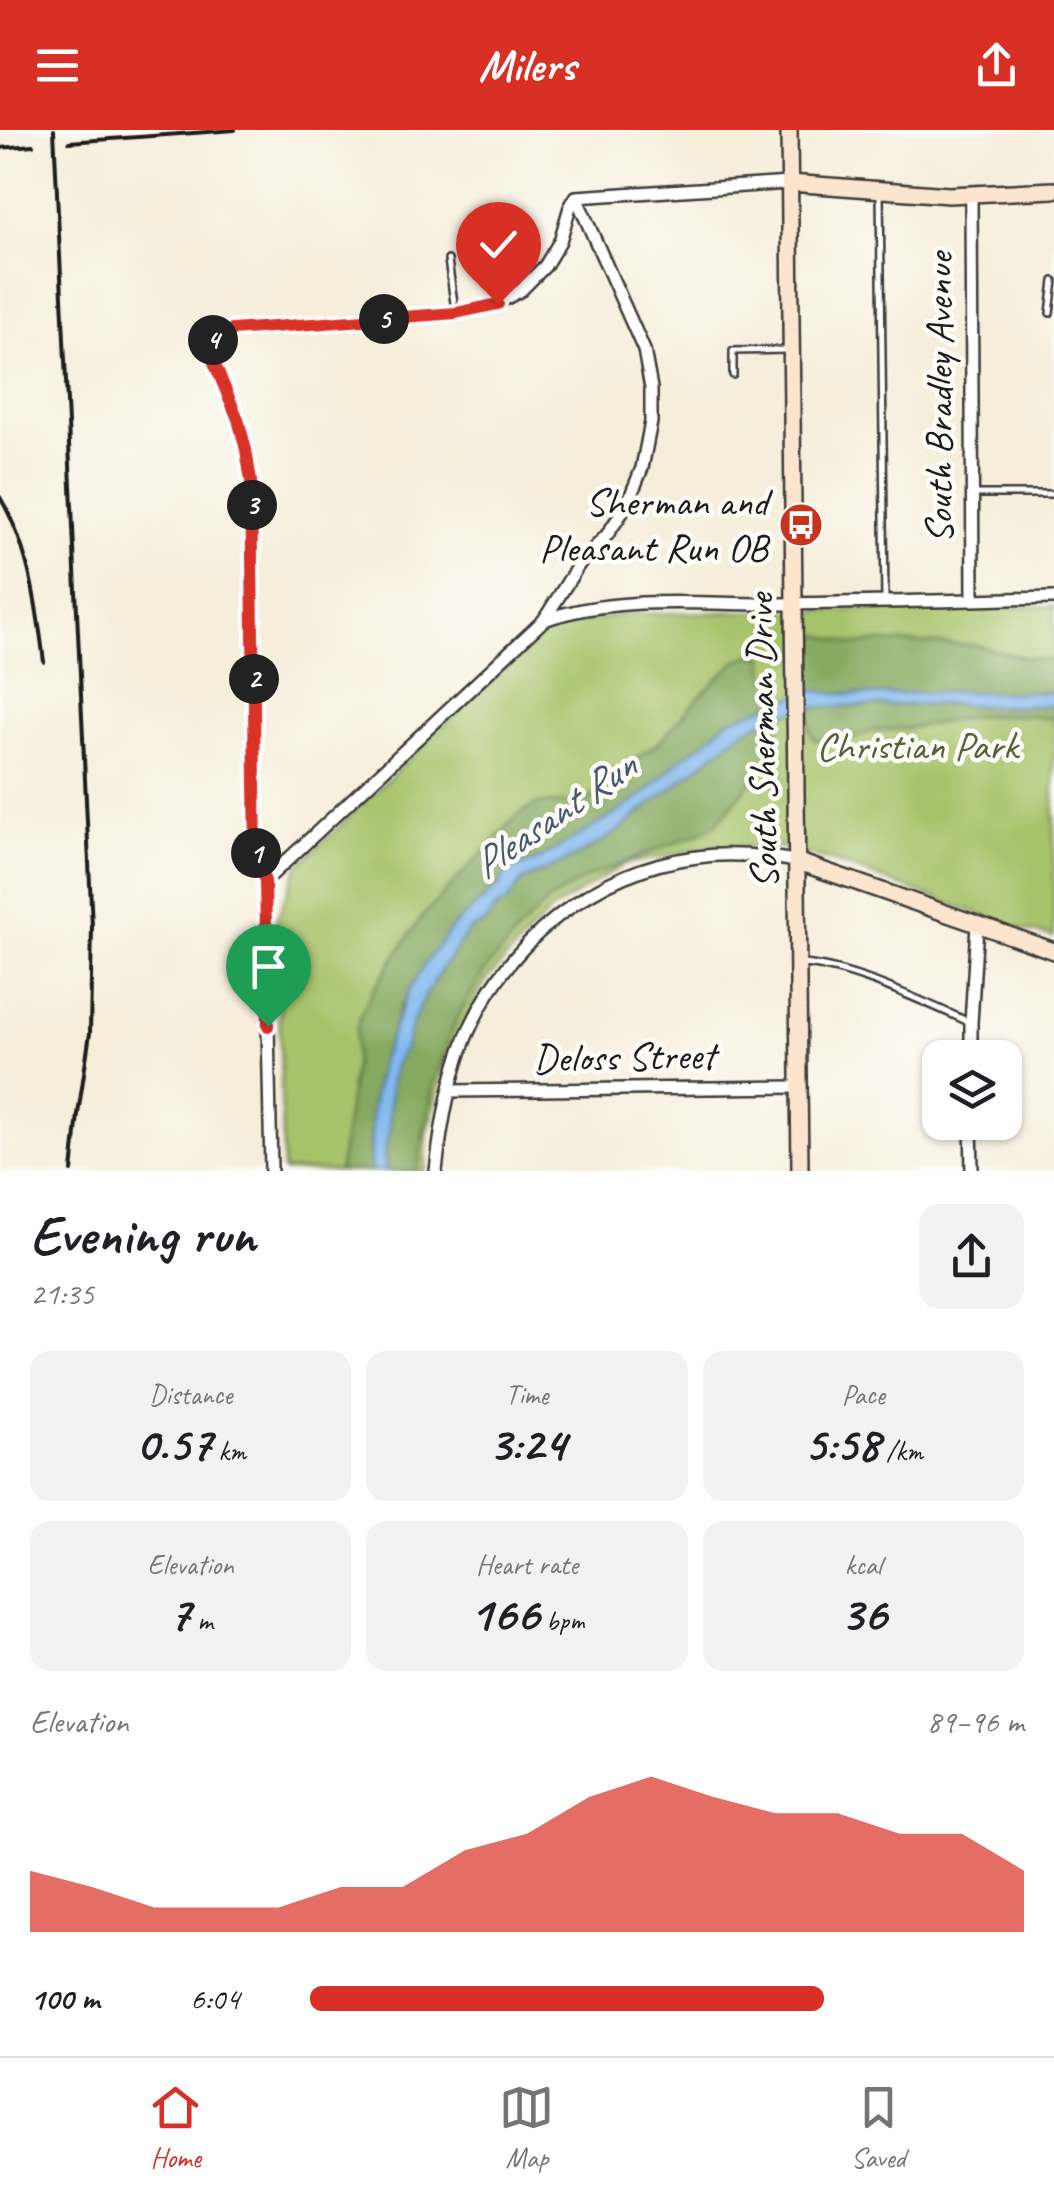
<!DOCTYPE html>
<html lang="en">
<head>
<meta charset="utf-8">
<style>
  :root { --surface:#fff; --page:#f2f2f2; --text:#202124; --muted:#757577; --line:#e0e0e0; --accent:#d93025 }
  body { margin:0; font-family:Caveat,sans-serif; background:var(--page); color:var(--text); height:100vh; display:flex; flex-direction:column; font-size:38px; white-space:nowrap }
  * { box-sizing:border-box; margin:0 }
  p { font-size:32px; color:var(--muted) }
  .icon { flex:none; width:55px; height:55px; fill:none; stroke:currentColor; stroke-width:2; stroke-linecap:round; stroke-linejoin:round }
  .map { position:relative; height:1041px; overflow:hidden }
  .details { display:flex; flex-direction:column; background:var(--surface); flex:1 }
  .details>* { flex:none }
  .fabs { position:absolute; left:922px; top:910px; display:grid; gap:20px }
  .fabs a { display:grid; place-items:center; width:100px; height:100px; border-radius:20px; background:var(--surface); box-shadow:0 2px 8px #0004; font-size:50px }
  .pin { position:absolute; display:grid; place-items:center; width:85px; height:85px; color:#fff; margin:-102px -42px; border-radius:50% 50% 50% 0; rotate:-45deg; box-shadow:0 0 10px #0007 }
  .pin .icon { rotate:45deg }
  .km { position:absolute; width:50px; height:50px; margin:-25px; border-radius:50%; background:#222; color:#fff; font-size:28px; line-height:50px; text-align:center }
  .round { display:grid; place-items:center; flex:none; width:105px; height:105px; border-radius:20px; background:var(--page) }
  .overview { display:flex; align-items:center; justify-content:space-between; height:170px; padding:0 30px }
  h1 { font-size:55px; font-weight:600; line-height:75px }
  .figures { display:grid; grid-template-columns:repeat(3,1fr); gap:15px; height:170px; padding:10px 30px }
  .figures div { display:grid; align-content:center; border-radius:20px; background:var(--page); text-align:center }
  .figures b { font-size:50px; font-weight:600 }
  .figures small { font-size:28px; font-weight:400 }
  .figures p { font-size:28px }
  .chart { height:280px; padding:20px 30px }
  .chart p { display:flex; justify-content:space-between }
  .chart svg { width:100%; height:180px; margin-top:10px; fill:var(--accent); opacity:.7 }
  ul { padding:0 30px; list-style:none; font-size:32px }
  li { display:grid; grid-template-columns:160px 120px 1fr; align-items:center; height:75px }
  li i { height:25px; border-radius:12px; background:var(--accent) }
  header { display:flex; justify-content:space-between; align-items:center; height:130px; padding:0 30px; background:var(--accent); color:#fff; font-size:45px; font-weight:600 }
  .dock { display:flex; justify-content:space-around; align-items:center; height:140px; border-top:2px solid var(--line); background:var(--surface); font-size:28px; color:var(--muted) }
  .dock a { display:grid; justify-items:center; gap:5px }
  .dock .selected { color:var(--accent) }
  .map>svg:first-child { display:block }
  .green { fill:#a7c36a; stroke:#627043; stroke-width:2.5 }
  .forest { fill:#85a95e; stroke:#50623d; stroke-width:2.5 }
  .water { fill:#80b8f0; stroke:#4e6a86; stroke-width:2.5 }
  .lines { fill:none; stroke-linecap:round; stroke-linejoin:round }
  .lane-casing { stroke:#3d3b38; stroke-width:10 }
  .street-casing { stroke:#3d3b38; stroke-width:16 }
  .secondary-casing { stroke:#3d3b38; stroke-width:20 }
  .lane { stroke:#fff; stroke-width:5 }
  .street { stroke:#fff; stroke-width:11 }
  .secondary { stroke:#fce5cf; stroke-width:15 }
  .rail { stroke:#1c1c1c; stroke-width:4 }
  .route-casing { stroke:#fff; stroke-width:20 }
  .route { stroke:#d93025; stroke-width:12 }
  .labels { text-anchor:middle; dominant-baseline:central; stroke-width:9; stroke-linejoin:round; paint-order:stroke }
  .street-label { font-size:40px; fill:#1c1c1c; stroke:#fdfcf7 }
  .poi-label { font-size:40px; fill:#1c1c1c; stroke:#fdfcf7; text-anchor:end }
  .park-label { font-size:40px; fill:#545f3b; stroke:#fdfcf7 }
  .water-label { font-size:42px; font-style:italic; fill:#445a71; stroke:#fdfcf7 }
</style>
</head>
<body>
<header><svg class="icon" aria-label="menu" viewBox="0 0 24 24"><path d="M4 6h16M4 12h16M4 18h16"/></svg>Milers<svg class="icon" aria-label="share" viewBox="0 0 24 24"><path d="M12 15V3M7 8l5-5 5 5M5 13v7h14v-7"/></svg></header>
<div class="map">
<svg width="1054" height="1041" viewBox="0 0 1054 1041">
  <rect width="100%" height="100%" fill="#fdfcf7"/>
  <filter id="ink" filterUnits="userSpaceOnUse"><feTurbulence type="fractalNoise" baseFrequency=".01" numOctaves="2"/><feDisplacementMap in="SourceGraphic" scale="20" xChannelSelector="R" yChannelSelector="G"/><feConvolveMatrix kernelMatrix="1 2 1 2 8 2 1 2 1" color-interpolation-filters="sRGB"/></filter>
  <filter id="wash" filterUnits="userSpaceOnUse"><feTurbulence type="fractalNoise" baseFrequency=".0048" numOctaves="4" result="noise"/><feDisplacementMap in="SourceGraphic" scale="40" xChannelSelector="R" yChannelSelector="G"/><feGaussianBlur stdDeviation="2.25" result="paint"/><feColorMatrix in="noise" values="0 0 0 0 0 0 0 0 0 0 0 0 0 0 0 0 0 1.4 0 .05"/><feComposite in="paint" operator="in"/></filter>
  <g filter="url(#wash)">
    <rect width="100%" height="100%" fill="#f6edda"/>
    <!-- green -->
    <path class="green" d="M1054 476V807L1023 800 832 731 779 717 716 716 625 734 551 780 484 853 447 927 427 1004 425 1041H283L277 788 298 736 533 510 570 495 622 484Z"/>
    <!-- forest -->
    <path class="forest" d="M820 505 853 514 884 512 975 515 1026 528 1054 531V563L946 562 879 565 810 561 809 518Z
      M752 524 764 527 770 574 756 581 728 590 704 613 682 628 643 665 617 683 538 730 513 739 504 746 500 755 454 795 400 877 376 948 372 977 370 1041H339L354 935 356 901 361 884 373 860 421 788 517 686 537 674 586 672 631 633 659 612 702 564 735 532Z
      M951 574 1010 577 1054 575V589L1022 585 978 586 905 599 871 601 853 610H814L809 599 810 577H813Z
      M777 586 778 620 715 695 698 704 588 747 548 771 519 801 484 842 457 888 434 951 417 1041H387L384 1027 389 1000 391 950 396 932 405 917 414 889 433 852 469 800 485 793 496 778 507 772 522 751 579 725 614 704 728 613 748 598Z"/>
    <!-- water -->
    <path class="water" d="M813 560C856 569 901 563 945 562 981 561 1018 563 1054 563V575L1010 577 951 574 813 577 776 586 748 598 728 613 614 704 579 725 522 751 507 772 496 778 485 793 469 800 433 852 414 889 405 917 396 932 391 950 389 1000 384 1027 387 1041H370L372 977 380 932 408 862 426 832 454 795 500 755 504 746 513 739 538 730 617 683 643 665 682 628 704 613 728 590Z"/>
  </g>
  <g filter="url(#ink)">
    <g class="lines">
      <defs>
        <path id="lane" d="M880 63 885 472
          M448 130 455 180
          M1050 183 1054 151
          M733 245V221L788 220
          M975 364H1054
          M801 834C849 836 924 872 969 892"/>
        <path id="street" d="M971 65 973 470
          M544 490 579 434 607 405 627 375 642 338 651 292V258L644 220 576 67
          M265 751 256 727 251 351 246 320 238 289 212 228C206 212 217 204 232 200L455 183 494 175 521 160 545 136 560 111 570 77 576 67 790 53
          M971 928V893L977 795
          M449 961 800 957
          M971 992 972 1041
          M271 1041 265 751 544 490C616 465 696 474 771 474 865 473 960 470 1054 468
          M436 1041C441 995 449 949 466 907 506 812 594 740 697 727 730 722 764 726 796 731"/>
        <path id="secondary" d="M789 0 800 1041
          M790 53 949 65 1054 60
          M796 731 1054 821"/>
      </defs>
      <!-- lane casing -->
      <use href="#lane" class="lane-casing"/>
      <!-- street casing -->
      <use href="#street" class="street-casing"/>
      <!-- secondary casing -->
      <use href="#secondary" class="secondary-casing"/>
      <!-- lane -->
      <use href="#lane" class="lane"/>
      <!-- street -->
      <use href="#street" class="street"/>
      <!-- secondary -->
      <use href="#secondary" class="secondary"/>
      <!-- rail -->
      <path class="rail" d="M54 0 92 796 90 903 78 984 72 1041
        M69 12 235 0
        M0 18 33 15
        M0 367C29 417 37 476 44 532"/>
    </g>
  </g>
  <g class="lines" filter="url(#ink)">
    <defs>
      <path id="route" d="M268 896 265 751 256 727 251 351 246 320 238 289 212 228C206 212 217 204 232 200L456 183 498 174"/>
    </defs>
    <!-- route casing -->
    <use href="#route" class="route-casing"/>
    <!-- route -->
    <use href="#route" class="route"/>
  </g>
  <!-- icons -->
  <defs>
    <symbol id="bus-disc" viewBox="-11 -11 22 22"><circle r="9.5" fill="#c8321e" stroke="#fdfcf7"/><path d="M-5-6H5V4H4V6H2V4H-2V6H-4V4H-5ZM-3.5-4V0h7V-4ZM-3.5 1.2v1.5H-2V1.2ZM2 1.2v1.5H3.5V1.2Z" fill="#fff"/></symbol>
  </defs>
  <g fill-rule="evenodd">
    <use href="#bus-disc" x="776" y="370" width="50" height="50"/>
  </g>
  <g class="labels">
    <!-- street labels -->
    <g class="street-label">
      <text transform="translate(939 268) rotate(-90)">South Bradley Avenue</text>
      <text transform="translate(762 611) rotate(-91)">South Sherman Drive</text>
      <text transform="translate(624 927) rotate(-1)">Deloss Street</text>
    </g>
    <!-- poi labels -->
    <g class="poi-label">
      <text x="768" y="372">Sherman and<tspan x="768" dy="46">Pleasant Run OB</tspan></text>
    </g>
    <!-- park labels -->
    <g class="park-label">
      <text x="917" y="616">Christian Park</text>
    </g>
    <!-- water labels -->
    <g class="water-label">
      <text transform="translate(554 685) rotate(-35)">Pleasant Run</text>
    </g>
  </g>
</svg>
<div class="fabs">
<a><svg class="icon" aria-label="layers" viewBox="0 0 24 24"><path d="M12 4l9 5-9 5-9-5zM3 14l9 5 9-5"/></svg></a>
</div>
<div class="pin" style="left:268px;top:896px;background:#1e9e55"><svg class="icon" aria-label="arrive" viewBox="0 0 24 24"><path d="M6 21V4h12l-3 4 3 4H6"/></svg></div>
<div class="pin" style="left:498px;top:174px;background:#d93025"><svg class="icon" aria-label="check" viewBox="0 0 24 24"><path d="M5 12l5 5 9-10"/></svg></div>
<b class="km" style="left:256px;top:723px">1</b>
<b class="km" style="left:254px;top:549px">2</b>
<b class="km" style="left:252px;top:375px">3</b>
<b class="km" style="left:213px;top:210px">4</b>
<b class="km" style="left:384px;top:189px">5</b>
</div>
<section class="details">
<div class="overview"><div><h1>Evening run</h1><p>21:35</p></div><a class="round"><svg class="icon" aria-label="share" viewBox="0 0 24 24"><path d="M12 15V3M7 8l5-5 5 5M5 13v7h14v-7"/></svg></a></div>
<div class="figures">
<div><p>Distance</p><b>0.57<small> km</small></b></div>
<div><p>Time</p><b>3:24</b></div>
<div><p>Pace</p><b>5:58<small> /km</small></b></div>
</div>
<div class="figures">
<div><p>Elevation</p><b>7<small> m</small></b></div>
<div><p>Heart rate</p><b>166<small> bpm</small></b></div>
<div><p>kcal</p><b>36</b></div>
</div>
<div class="chart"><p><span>Elevation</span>89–96 m</p>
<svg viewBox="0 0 160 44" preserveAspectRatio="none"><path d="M0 44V29L10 33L20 38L30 38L40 38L50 33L60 33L70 24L80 20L90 11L100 6L110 11L120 15L130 15L140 20L150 20L160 29V44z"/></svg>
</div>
<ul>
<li><b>100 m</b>6:04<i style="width:72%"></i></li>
</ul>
</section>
<nav class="dock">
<a class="selected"><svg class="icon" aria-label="home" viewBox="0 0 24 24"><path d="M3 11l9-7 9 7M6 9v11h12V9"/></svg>Home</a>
<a><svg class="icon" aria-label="map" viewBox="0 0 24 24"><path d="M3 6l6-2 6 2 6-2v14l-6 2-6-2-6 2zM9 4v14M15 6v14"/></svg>Map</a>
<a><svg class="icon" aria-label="saved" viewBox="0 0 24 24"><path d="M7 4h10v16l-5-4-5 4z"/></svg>Saved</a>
</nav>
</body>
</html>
